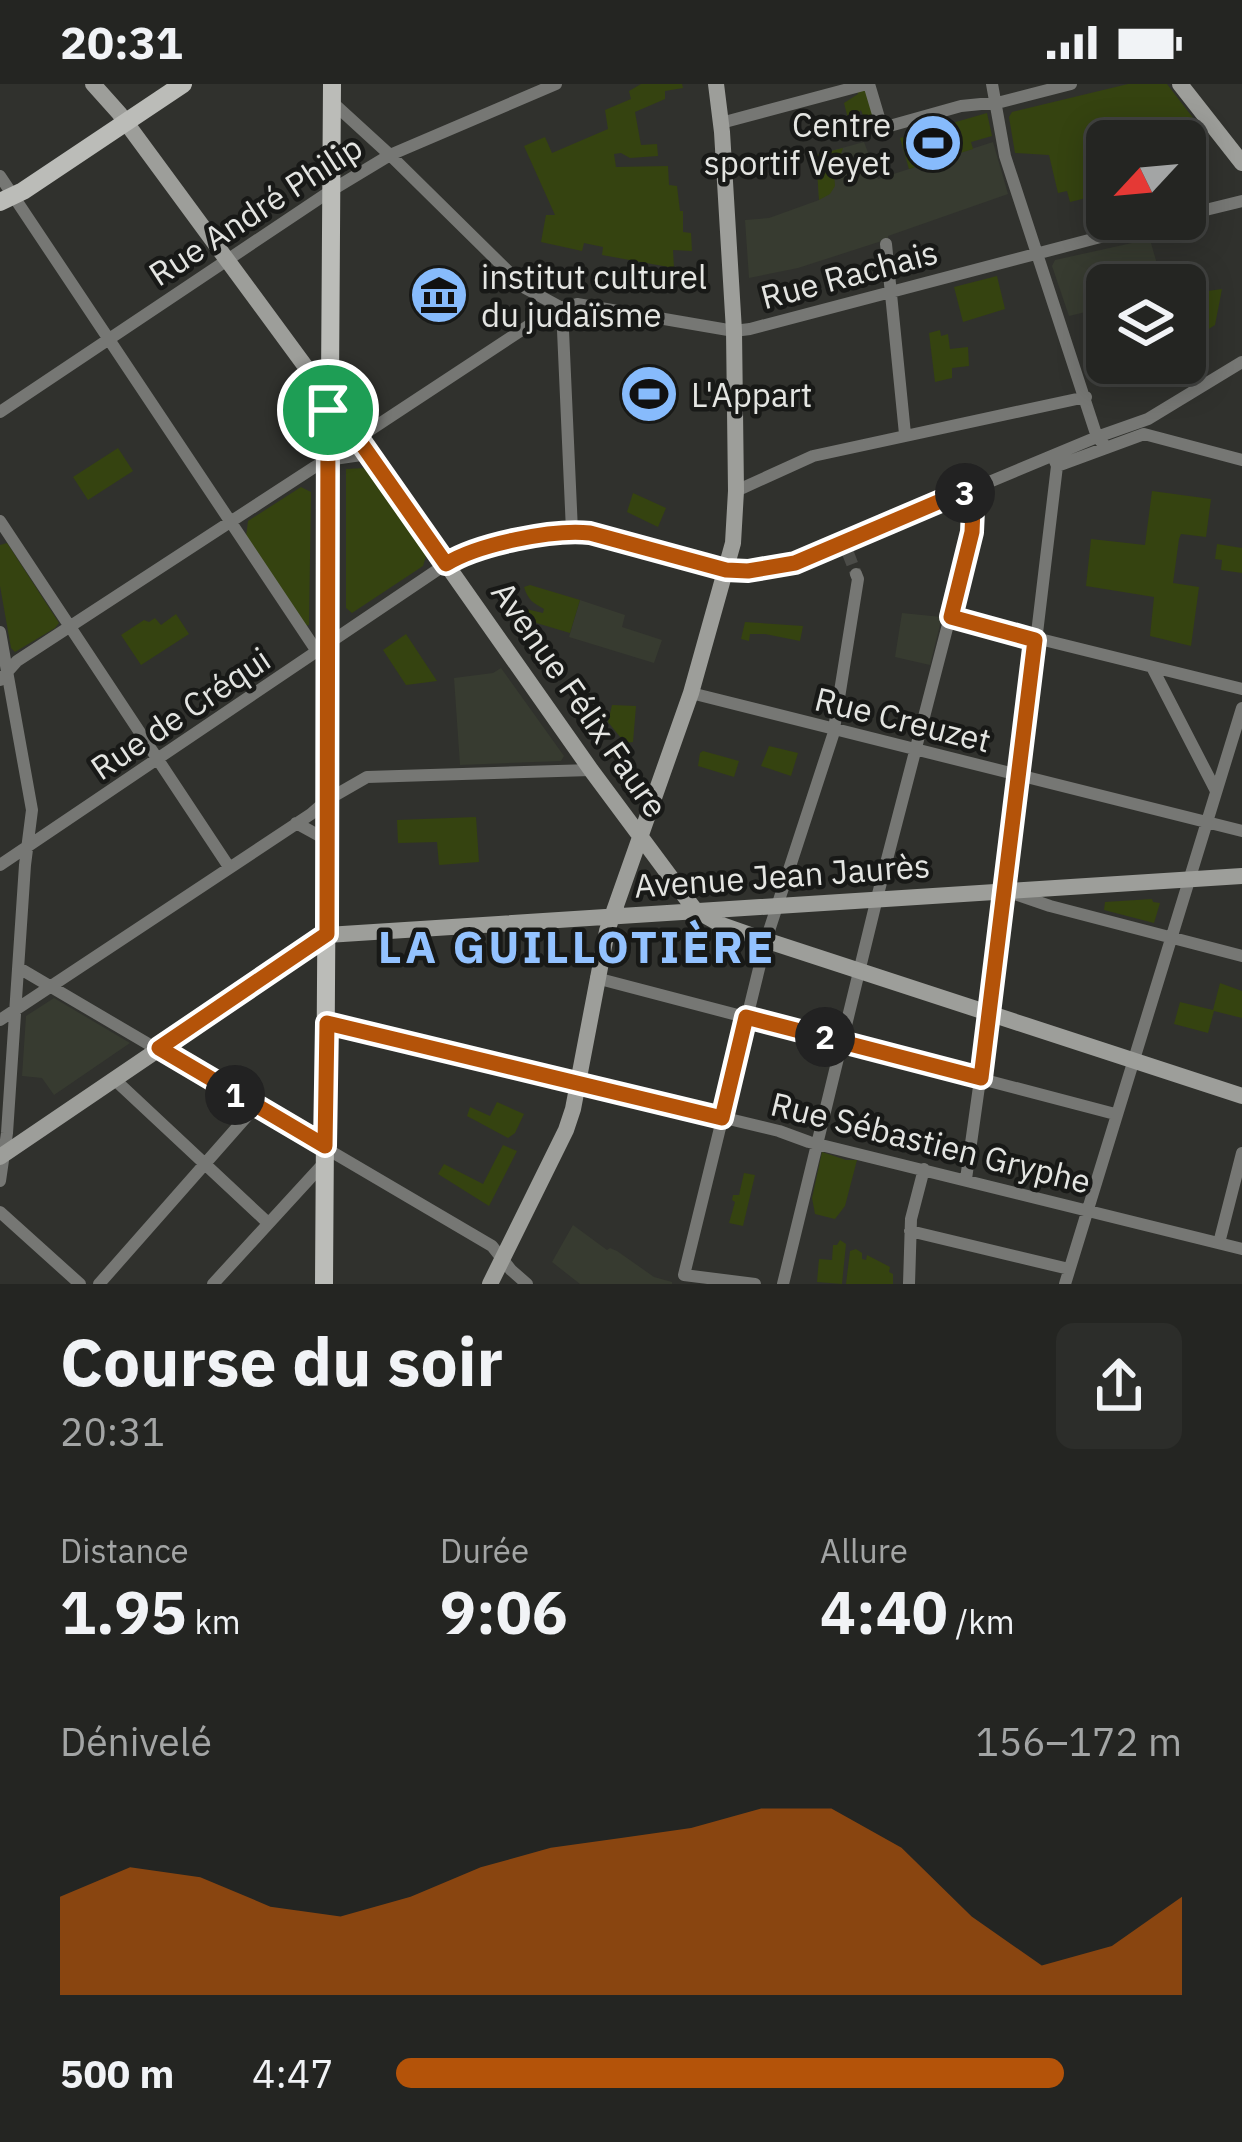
<!DOCTYPE html>
<html lang="fr">
<head>
<meta charset="utf-8">
<style>
  :root { --surface:#242522; --page:#2c2d2a; --text:#f1f3f6; --muted:#a3a5a5; --line:#414240; --accent:#b45309 }
  body { margin:0; font-family:"IBM Plex Sans",sans-serif; background:var(--page); color:var(--text); height:100vh; display:flex; flex-direction:column; font-size:45px; white-space:nowrap }
  * { box-sizing:border-box; margin:0 }
  p { font-size:39px; color:var(--muted) }
  .icon { flex:none; width:66px; height:66px; fill:none; stroke:currentColor; stroke-width:2; stroke-linecap:round; stroke-linejoin:round }
  .map { position:relative; height:1200px; overflow:hidden }
  .drawer { display:flex; flex-direction:column; background:var(--surface); flex:1 }
  .drawer>* { flex:none }
  .needle { width:78px; rotate:244deg }
  .tools { position:absolute; left:1086px; top:36px; display:grid; gap:24px }
  .tools a { display:grid; place-items:center; width:120px; height:120px; border-radius:18px; background:var(--surface); box-shadow:0 6px 30px #0003,0 0 0 3px var(--line); font-size:60px }
  .pin { position:absolute; display:grid; place-items:center; width:102px; height:102px; color:#fff; margin:-51px; border:6px solid #fff; border-radius:50%; box-shadow:0 3px 12px #0007 }
  .km { position:absolute; width:60px; height:60px; margin:-30px; border-radius:50%; background:#222; color:#fff; font-size:33px; line-height:60px; text-align:center }
  .round { display:grid; place-items:center; flex:none; width:126px; height:126px; border-radius:18px; background:var(--page) }
  .summary { display:flex; align-items:center; justify-content:space-between; height:204px; padding:0 60px }
  h1 { font-size:66px; font-weight:800; line-height:90px }
  .stats { display:grid; grid-template-columns:repeat(3,1fr); gap:18px; height:204px; padding:12px 60px }
  .stats div { display:grid; align-content:center }
  .stats b { font-size:60px; font-weight:800 }
  .stats small { font-size:33px; font-weight:400 }
  .stats p { font-size:33px }
  .chart { height:336px; padding:24px 60px }
  .chart p { display:flex; justify-content:space-between }
  .chart svg { width:100%; height:216px; margin-top:12px; fill:var(--accent); opacity:.7 }
  ul { padding:0 60px; list-style:none; font-size:39px }
  li { display:grid; grid-template-columns:192px 144px 1fr; align-items:center; height:90px }
  li i { height:30px; border-radius:15px; background:var(--accent) }
  .status { display:flex; justify-content:space-between; align-items:center; height:84px; padding:0 60px; background:var(--surface); direction:ltr }
  .status svg { height:33px; fill:currentColor }
  .map>svg:first-child { display:block }
  .built { fill:#373b30 }
  .green { fill:#354310 }
  .lines { fill:none; stroke-linecap:round; stroke-linejoin:round }
  .street-tunnel { stroke:#4b4c48; stroke-width:12; stroke-dasharray:12 6; stroke-linecap:butt }
  .street { stroke:#767774; stroke-width:12 }
  .secondary { stroke:#9d9e9a; stroke-width:16 }
  .primary { stroke:#bbbcb8; stroke-width:18 }
  .route-casing { stroke:#fff; stroke-width:24 }
  .route { stroke:#b45309; stroke-width:15 }
  .labels { text-anchor:middle; dominant-baseline:central; stroke-width:9; stroke-linejoin:round; paint-order:stroke }
  .poi-label { font-size:33px; fill:#e4e5e2; stroke:#181917; text-anchor:start }
  .street-label { font-size:33px; fill:#e4e5e2; stroke:#181917 }
  .district-label { font-size:45px; font-weight:bold; letter-spacing:3px; fill:#93c2ff; stroke:#181917 }
</style>
</head>
<body>
<div class="status"><b>20:31</b><svg viewBox="0 0 49 12"><path d="M0 12V9h3v3zM5 12V6h3v6zM10 12V3h3v9zM15 12V0h3v12zM26 1h20v11H26zM47 4h2v5h-2z"/></svg></div>
<div class="map">
<svg width="1242" height="1200" viewBox="0 0 1242 1200">
  <rect width="100%" height="100%" fill="#30312d"/>
  <!-- built -->
  <path class="built" d="M864 58 878 95 993 58 1008 110 888 152V155L798 184 749 194 745 136 769 134 819 116 816 71Z
    M1149 152 1163 201H1107V223L1069 232 1052 182 1055 176 1132 159Z
    M580 516 625 531 622 543 662 556 654 579 569 553Z
    M902 529 942 533 930 581 895 573Z
    M501 584 564 672 561 677 460 681 454 594 493 589Z
    M54 914 130 959 54 1011 42 994 22 992 26 932Z
    M573 1141 607 1166 610 1164 617 1167 654 1193 672 1198V1200H580L552 1178Z"/>
  <!-- green -->
  <path class="green" d="M641 0H682L683 4 665 7V15L635 28 641 61 657 60 658 72 630 74 621 69 614 70 616 83 668 82 669 101 677 102 680 127H683V148L691 149 692 167 673 166 674 184 602 171 603 163 584 159 582 167 541 158 546 131H555L524 62 545 53 552 69 608 45 605 26 631 15 629 7Z
    M1128 0H1167L1200 43 1164 53V57H1107V109L1070 118 1067 107 1058 109 1049 71 1015 69 1009 33 1012 28Z
    M866 4 876 40 867 42 861 26 856 31 859 44 851 46 844 19 858 10 857 6Z
    M987 29 992 52 971 58 973 65 909 85 900 54Z
    M843 64 834 89 835 102 830 110 819 116 816 71Z
    M997 192 1005 225 963 238 954 203Z
    M1222 205 1215 241 1193 255 1185 244V210Z
    M940 246 941 252 948 250 950 265 968 263 969 282 952 284V294L935 298 929 249Z
    M118 364 133 387 88 416 73 393Z
    M366 384 427 469 423 482 352 529 346 524V385Z
    M301 403 311 408 309 541 306 542 246 453 248 437Z
    M1152 407 1211 415 1206 453 1181 450 1179 455 1173 499 1199 503 1191 562 1150 552 1154 513 1086 502 1091 455 1145 461Z
    M633 409 666 424 658 443 627 428Z
    M7 459 59 539 55 544 15 568 11 564 0 502V461Z
    M1217 460 1242 464V489L1221 486 1222 476 1215 475Z
    M530 501 580 516 570 549 533 538 526 525 543 529 544 525C533 519 528 516 524 503Z
    M176 530 189 550 141 581 121 551 144 536 149 538 155 534 161 541Z
    M745 538 803 542 800 557 765 550H750L749 557 741 555Z
    M406 550 437 597 406 601 383 566Z
    M612 621 636 622 633 658 625 659 608 638Z
    M769 662 798 669 791 692 761 682Z
    M703 667 739 677 734 693 698 682 700 669Z
    M476 733 479 778 439 781 437 758 398 759 397 736Z
    M1152 815 1153 818 1160 819 1154 839 1104 826 1105 818Z
    M1220 899 1242 907V934L1214 927 1208 949 1174 940 1180 918 1213 926Z
    M497 1018 524 1030 515 1049 508 1054 467 1032 470 1023 490 1032Z
    M503 1061 517 1067 489 1122 438 1090 444 1080 483 1100Z
    M822 1068 846 1076H857L845 1122 835 1135 815 1130 812 1114Z
    M744 1089 755 1091 743 1142 729 1139 735 1118 732 1116 733 1111H739Z
    M840 1156 846 1160 842 1200 817 1198 819 1175 832 1176 833 1161H837Z
    M856 1165 862 1169V1175L866 1176 867 1171 890 1183 889 1188 893 1190V1200H846L850 1167Z"/>
  <g class="lines">
    <!-- street-tunnel -->
    <path class="street-tunnel" d="M848 469 856 490"/>
    <!-- street -->
    <path class="street" d="M869 0 880 37 886 43 961 22 1001 18 1071 0
      M992 0 1005 72 1097 353 1106 363
      M332 18 390 71 525 204 562 224
      M721 39 867 0
      M0 92 318 569
      M1185 131 1242 117
      M886 160 905 350
      M562 224 572 447
      M0 328 332 106 390 71 556 0
      M358 354 534 238 562 224 577 220 734 247 750 245 1169 135
      M1057 382 1144 350 1242 376
      M736 407 813 372 1086 313
      M0 437 229 783
      M951 533 1242 605
      M0 548 32 726 25 781 7 1049 0 1097
      M1153 585 1216 707
      M0 596 17 577 313 384 327 376 368 370
      M691 609 1242 747
      M296 739 327 756
      M0 781 458 472 555 448 572 447 726 486 748 487 795 479 1097 353 1148 335 1242 278
      M1012 809 1050 822 1242 872
      M19 884 492 1162 511 1186 527 1200
      M596 894 1115 1030
      M0 936 311 730 327 716 367 693 591 686
      M327 939 779 1047 809 1058 1242 1165
      M114 995 268 1139
      M966 1095 1004 825 1057 382 1053 372
      M0 1128 80 1200
      M910 1147 1069 1185
      M1219 1159 1242 1069
      M99 1200 255 1023
      M213 1200 324 1079
      M755 1200 684 1191 766 856 833 651 858 495 856 490
      M783 1200 877 814 972 448 973 425 964 407
      M909 1200 911 1135 924 1085
      M1065 1200 1242 624"/>
    <!-- secondary -->
    <path class="secondary" d="M93 0 119 29 308 286 328 304
      M1180 0 1242 79
      M328 326 347 339 591 686 695 826 722 841 759 854 1242 1012
      M0 1073 327 851 1242 792
      M490 1200 566 1046 573 1025 607 847 691 609 733 459 736 407 734 247 722 48 716 0"/>
    <!-- primary -->
    <path class="primary" d="M0 118 23 107 183 0
      M324 1200 332 0"/>
  </g>
  <g class="lines">
    <defs>
      <path id="route" d="M328 326 347 339 446 480C478 460 553 445 590 449L726 486 748 487 795 479 964 407 973 425 972 448 951 533 1035 556 981 994 746 933 722 1034 327 939 325 1062 159 964 327 850Z"/>
    </defs>
    <!-- route casing -->
    <use href="#route" class="route-casing"/>
    <!-- route -->
    <use href="#route" class="route"/>
  </g>
  <!-- icons -->
  <defs>
    <symbol id="stadium-disc" viewBox="-11 -11 22 22"><circle r="9.5" fill="#87bbfc" stroke="#181917"/><path d="M0-5a6.5 5 0 1 0 0 10a6.5 5 0 1 0 0-10ZM-3.5-1.8h7v3.6h-7Z" fill="#111"/></symbol>
    <symbol id="museum-disc" viewBox="-11 -11 22 22"><circle r="9.5" fill="#87bbfc" stroke="#181917"/><path d="M0-6L6-3V-2H-6V-3ZM-5-1h2V3h-2ZM-1-1h2V3h-2ZM3-1h2V3H3ZM-6 4H6V6H-6Z" fill="#111"/></symbol>
  </defs>
  <g fill-rule="evenodd">
    <use href="#stadium-disc" x="900" y="26" width="66" height="66"/>
    <use href="#museum-disc" x="406" y="178" width="66" height="66"/>
    <use href="#stadium-disc" x="616" y="277" width="66" height="66"/>
  </g>
  <g class="labels">
    <!-- poi labels -->
    <g class="poi-label">
      <text x="891" y="40" text-anchor="end">Centre<tspan x="891" dy="38">sportif Veyet</tspan></text>
      <text x="481" y="192">institut culturel<tspan x="481" dy="38">du judaïsme</tspan></text>
      <text x="691" y="310">L'Appart</text>
    </g>
    <!-- street labels -->
    <g class="street-label">
      <text transform="translate(255 126) rotate(-33)">Rue André Philip</text>
      <text transform="translate(849 190) rotate(-15)">Rue Rachais</text>
      <text transform="translate(580 615) rotate(55)">Avenue Félix Faure</text>
      <text transform="translate(180 629) rotate(-34)">Rue de Créqui</text>
      <text transform="translate(903 635) rotate(14)">Rue Creuzet</text>
      <text transform="translate(782 791) rotate(-4)">Avenue Jean Jaurès</text>
      <text transform="translate(931 1058) rotate(14)">Rue Sébastien Gryphe</text>
    </g>
    <!-- district labels -->
    <g class="district-label">
      <text x="577" y="862">LA GUILLOTIÈRE</text>
    </g>
  </g>
</svg>
<div class="tools">
<a><svg class="needle" viewBox="-14 -14 28 28"><path d="M0-13l5 13h-10z" fill="#e53935"/><path d="M0 13l5-13h-10z" fill="#a3a5a5"/></svg></a>
<a><svg class="icon" aria-label="layers" viewBox="0 0 24 24"><path d="M12 4l9 5-9 5-9-5zM3 14l9 5 9-5"/></svg></a>
</div>
<div class="pin" style="left:328px;top:326px;background:#1e9e55"><svg class="icon" aria-label="arrive" viewBox="0 0 24 24"><path d="M6 21V4h12l-3 4 3 4H6"/></svg></div>
<b class="km" style="left:235px;top:1011px">1</b>
<b class="km" style="left:825px;top:953px">2</b>
<b class="km" style="left:965px;top:409px">3</b>
</div>
<section class="drawer">
<div class="summary"><div><h1>Course du soir</h1><p>20:31</p></div><a class="round"><svg class="icon" aria-label="share" viewBox="0 0 24 24"><path d="M12 15V3M7 8l5-5 5 5M5 13v7h14v-7"/></svg></a></div>
<div class="stats">
<div><p>Distance</p><b>1.95<small> km</small></b></div>
<div><p>Durée</p><b>9:06</b></div>
<div><p>Allure</p><b>4:40<small> /km</small></b></div>
</div>
<div class="chart"><p><span>Dénivelé</span>156–172 m</p>
<svg viewBox="0 0 160 44" preserveAspectRatio="none"><path d="M0 44V24L10 18L20 20L30 26L40 28L50 24L60 18L70 14L80 12L90 10L100 6L110 6L120 14L130 28L140 38L150 34L160 24V44z"/></svg>
</div>
<ul>
<li><b>500 m</b>4:47<i style="width:85%"></i></li>
</ul>
</section>
</body>
</html>
